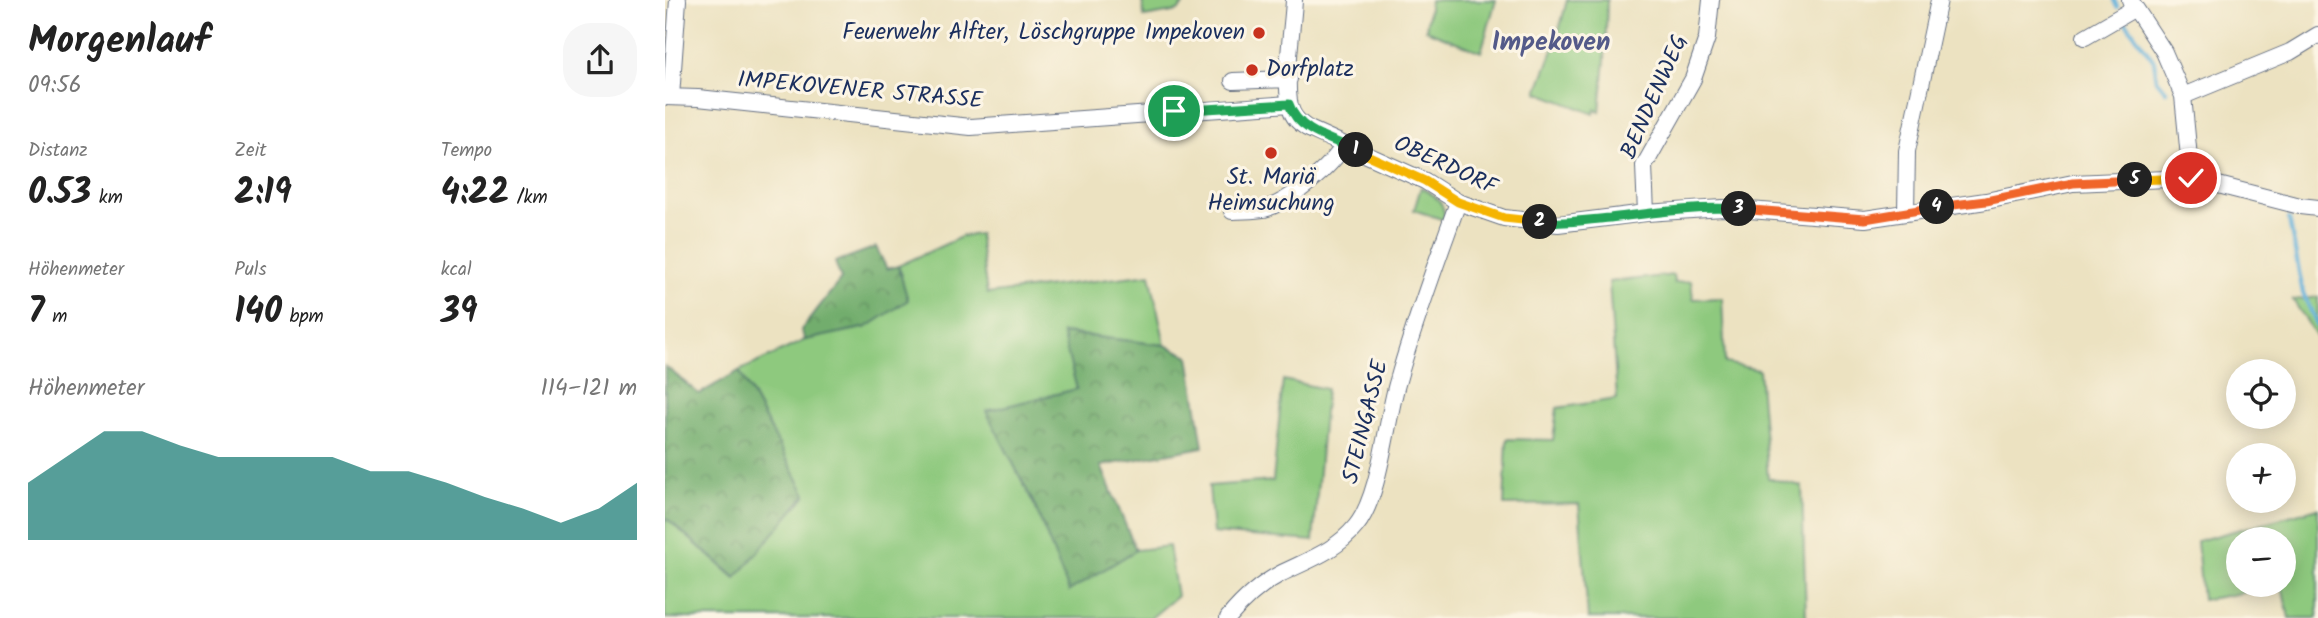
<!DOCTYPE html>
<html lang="de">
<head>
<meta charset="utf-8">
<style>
  :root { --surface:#fff; --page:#f6f6f6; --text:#222; --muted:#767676; --accent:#0f766e }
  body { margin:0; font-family:Kalam,sans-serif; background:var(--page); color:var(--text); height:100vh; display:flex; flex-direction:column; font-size:26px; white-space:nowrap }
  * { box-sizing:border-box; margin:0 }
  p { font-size:23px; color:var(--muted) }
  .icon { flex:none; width:38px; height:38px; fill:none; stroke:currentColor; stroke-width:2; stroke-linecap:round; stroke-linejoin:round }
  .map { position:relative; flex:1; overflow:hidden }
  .side { display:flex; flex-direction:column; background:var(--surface); width:665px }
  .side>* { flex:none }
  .fabs { position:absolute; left:1561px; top:359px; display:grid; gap:14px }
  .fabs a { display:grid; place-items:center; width:70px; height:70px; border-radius:50%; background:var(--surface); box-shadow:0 4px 18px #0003; font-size:35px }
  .pin { position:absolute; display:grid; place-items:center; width:60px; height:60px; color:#fff; margin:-30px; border:4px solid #fff; border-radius:50%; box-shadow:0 2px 7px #0007 }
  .km { position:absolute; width:35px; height:35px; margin:-18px; border-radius:50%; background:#222; color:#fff; font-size:19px; line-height:35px; text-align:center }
  .round { display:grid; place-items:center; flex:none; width:74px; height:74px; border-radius:28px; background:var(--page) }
  .headline { display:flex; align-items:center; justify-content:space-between; height:119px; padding:0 28px }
  h1 { font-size:38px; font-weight:700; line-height:52px }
  .metrics { display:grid; grid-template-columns:repeat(3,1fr); gap:10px; height:119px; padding:7px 28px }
  .metrics div { display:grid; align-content:center }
  .metrics b { font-size:35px; font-weight:700 }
  .metrics small { font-size:19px; font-weight:400 }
  .metrics p { font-size:19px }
  .chart { height:196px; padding:14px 28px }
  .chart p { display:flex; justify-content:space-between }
  .chart svg { width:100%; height:126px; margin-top:7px; fill:var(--accent); opacity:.7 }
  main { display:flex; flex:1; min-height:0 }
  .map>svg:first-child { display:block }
  .green { fill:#8ec97e; stroke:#547c6e; stroke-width:2; fill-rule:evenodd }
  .forest { fill:url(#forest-crowns); stroke:#466e66; stroke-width:2 }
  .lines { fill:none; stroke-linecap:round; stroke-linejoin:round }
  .stream { stroke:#5fafd9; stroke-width:4.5 }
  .minor-casing { stroke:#646e81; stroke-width:18 }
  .minor { stroke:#fff; stroke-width:16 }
  .split-1-casing { stroke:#fff; stroke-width:14 }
  .split-2-casing { stroke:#fff; stroke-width:14 }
  .split-3-casing { stroke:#fff; stroke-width:14 }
  .split-4-casing { stroke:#fff; stroke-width:14 }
  .split-5-casing { stroke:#fff; stroke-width:14 }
  .split-6-casing { stroke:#fff; stroke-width:14 }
  .split-1 { stroke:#22a559; stroke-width:9 }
  .split-2 { stroke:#f5b400; stroke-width:9 }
  .split-3 { stroke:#22a559; stroke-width:9 }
  .split-4 { stroke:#f0652b; stroke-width:9 }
  .split-5 { stroke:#f0652b; stroke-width:9 }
  .split-6 { stroke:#f5b400; stroke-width:9 }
  .poi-dot { fill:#c8321e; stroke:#fcf5e5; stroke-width:2.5 }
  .labels { text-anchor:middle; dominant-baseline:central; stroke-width:6; stroke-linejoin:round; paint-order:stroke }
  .poi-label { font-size:23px; fill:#1b2f5e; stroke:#fcf5e5; text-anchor:end }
  .street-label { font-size:23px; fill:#1b2f5e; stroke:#fcf5e5 }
  .quarter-label { font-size:26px; font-weight:bold; fill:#545a89; stroke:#fcf5e5 }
</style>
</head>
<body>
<main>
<section class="side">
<div class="headline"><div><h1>Morgenlauf</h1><p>09:56</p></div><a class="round"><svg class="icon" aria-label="share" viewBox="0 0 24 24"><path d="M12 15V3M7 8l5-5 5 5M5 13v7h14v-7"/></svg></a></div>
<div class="metrics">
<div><p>Distanz</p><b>0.53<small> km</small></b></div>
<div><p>Zeit</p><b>2:19</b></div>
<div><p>Tempo</p><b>4:22<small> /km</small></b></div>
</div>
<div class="metrics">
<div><p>Höhenmeter</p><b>7<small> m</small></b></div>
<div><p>Puls</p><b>140<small> bpm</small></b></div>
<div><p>kcal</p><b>39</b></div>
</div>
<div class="chart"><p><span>Höhenmeter</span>114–121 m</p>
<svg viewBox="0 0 160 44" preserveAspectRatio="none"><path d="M0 44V24L10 15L20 6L30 6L40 11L50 15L60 15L70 15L80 15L90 20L100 20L110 24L120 29L130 33L140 38L150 33L160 24V44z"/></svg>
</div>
</section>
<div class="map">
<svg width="1653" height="618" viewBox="0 0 1653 618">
  <defs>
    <pattern id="forest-crowns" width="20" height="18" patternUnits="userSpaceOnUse" patternTransform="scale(1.75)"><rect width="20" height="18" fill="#72ad6d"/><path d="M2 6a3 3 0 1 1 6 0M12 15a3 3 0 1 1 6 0" fill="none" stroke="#5d8d5d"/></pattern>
  </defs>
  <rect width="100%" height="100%" fill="#fcf5e5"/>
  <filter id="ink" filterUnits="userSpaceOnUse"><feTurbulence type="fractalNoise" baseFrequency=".0143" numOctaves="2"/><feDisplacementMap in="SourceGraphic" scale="14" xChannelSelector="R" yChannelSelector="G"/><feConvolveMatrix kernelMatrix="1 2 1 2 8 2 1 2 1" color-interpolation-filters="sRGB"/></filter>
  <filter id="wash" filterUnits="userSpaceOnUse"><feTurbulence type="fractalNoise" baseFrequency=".00686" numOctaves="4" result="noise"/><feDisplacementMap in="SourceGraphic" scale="28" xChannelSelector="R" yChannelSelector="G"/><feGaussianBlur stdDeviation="1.57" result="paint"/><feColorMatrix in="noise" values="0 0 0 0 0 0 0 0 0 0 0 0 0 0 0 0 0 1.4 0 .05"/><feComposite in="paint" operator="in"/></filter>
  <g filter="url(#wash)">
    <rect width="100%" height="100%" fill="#ece2c1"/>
    <!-- green -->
    <path class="green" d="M477 0H518V5L513 11 479 17Z
      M765 0H831L816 52 761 30Z
      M902 0H942L940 60 935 111 930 109 929 114 872 92 891 42Z
      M756 187C770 196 781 202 779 220L749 210Z
      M314 234 322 294 485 274 500 345 398 333 412 389 322 411 369 504 404 590 471 550 504 546 512 596 486 618H0V517L70 578 141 495 74 371 140 340 202 327 237 275 233 266 298 236Z
      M1008 275 1009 283 1026 281 1028 299 1057 298 1060 363 1094 370 1103 478 1137 486 1141 618H923L914 504 839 505 842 439 888 440 892 408 952 399 944 282Z
      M1653 297V339L1628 300Z
      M618 380 661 389 648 541 548 533 544 486 608 481Z
      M1653 508V618H1624L1617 586 1537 600 1532 541ZM1573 539H1619V584H1573Z"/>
    <!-- forest -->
    <path class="forest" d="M211 247 222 269 233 266 243 300 202 327 140 340 136 330 176 279 170 262Z
      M397 333 500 345 524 356 538 447 436 466 471 550 404 591 369 504 321 411 412 389Z
      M0 366 34 394 74 371 141 495 71 578 0 517Z"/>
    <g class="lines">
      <!-- stream -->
      <path class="stream" d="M1449 0 1452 7
        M1460 21 1489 61 1492 80 1501 91
        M1624 219 1638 293 1653 326"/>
    </g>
  </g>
  <g filter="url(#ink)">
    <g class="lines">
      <defs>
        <path id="minor" d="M629 0C628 26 617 90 627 112 630 120 636 124 642 128L760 181 793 202 839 218 893 224 981 213 1058 208 1200 219 1321 201 1408 183 1526 178 1635 206 1653 208
          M1465 0 1499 52 1518 96 1526 178
          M1420 37 1470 8
          M568 81 624 79
          M1518 96 1625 52 1653 35
          M0 97 33 98 306 127 624 104
          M6 97 13 0
          M567 211C577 210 589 211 599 209 625 202 666 167 679 145
          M1241 212 1242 151 1274 0
          M981 213 979 166 1028 79 1042 38 1046 0
          M563 618C578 600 594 585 615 574 643 560 671 551 691 526 715 497 721 422 732 384 749 322 772 262 793 202"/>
      </defs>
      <!-- minor casing -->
      <use href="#minor" class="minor-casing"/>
      <!-- minor -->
      <use href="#minor" class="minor"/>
    </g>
  </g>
  <g class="lines" filter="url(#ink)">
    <defs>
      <path id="split-1" d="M509 111 624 104C633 132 666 139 691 150"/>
      <path id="split-2" d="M691 150 760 181 793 202 839 218 875 222"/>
      <path id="split-3" d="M875 222C899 224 921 220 945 218 987 213 1032 206 1074 209"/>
      <path id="split-4" d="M1074 209 1200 219 1272 207"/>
      <path id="split-5" d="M1272 207 1321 201 1408 183 1470 180"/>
      <path id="split-6" d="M1470 180 1526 178"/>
    </defs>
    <!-- split-1 casing -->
    <use href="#split-1" class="split-1-casing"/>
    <!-- split-2 casing -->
    <use href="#split-2" class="split-2-casing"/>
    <!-- split-3 casing -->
    <use href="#split-3" class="split-3-casing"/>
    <!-- split-4 casing -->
    <use href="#split-4" class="split-4-casing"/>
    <!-- split-5 casing -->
    <use href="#split-5" class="split-5-casing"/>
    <!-- split-6 casing -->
    <use href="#split-6" class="split-6-casing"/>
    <!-- split-1 -->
    <use href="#split-1" class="split-1"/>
    <!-- split-2 -->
    <use href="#split-2" class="split-2"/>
    <!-- split-3 -->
    <use href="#split-3" class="split-3"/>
    <!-- split-4 -->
    <use href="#split-4" class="split-4"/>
    <!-- split-5 -->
    <use href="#split-5" class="split-5"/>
    <!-- split-6 -->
    <use href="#split-6" class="split-6"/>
  </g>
  <!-- markers -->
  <g class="poi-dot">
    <circle cx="594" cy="33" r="7"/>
    <circle cx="587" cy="70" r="7"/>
    <circle cx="606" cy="153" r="7"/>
  </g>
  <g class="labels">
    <!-- poi labels -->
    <g class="poi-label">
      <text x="580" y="33">Feuerwehr Alfter, Löschgruppe Impekoven</text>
      <text x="601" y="70" text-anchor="start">Dorfplatz</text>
      <text x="606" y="178" text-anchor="middle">St. Mariä<tspan x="606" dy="26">Heimsuchung</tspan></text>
    </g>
    <!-- street labels -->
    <g class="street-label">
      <text transform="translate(195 91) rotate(5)">IMPEKOVENER STRASSE</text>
      <text transform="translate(990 97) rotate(-66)">BENDENWEG</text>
      <text transform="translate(780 166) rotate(25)">OBERDORF</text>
      <text transform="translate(701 422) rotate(-76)">STEINGASSE</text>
    </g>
    <!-- quarter labels -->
    <g class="quarter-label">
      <text x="886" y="43">Impekoven</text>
    </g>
  </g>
</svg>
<div class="fabs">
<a><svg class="icon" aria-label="locate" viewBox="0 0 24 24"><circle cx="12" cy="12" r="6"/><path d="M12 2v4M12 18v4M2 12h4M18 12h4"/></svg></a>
<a>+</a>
<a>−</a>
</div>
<div class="pin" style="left:509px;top:111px;background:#1e9e55"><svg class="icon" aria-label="arrive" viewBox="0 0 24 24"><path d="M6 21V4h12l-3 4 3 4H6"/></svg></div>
<div class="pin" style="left:1526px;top:178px;background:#d93025"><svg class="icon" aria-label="check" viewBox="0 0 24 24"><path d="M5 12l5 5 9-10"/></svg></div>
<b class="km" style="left:691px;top:150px">1</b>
<b class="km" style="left:875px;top:222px">2</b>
<b class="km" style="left:1074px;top:209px">3</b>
<b class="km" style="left:1272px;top:207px">4</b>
<b class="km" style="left:1470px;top:180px">5</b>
</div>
</main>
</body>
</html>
